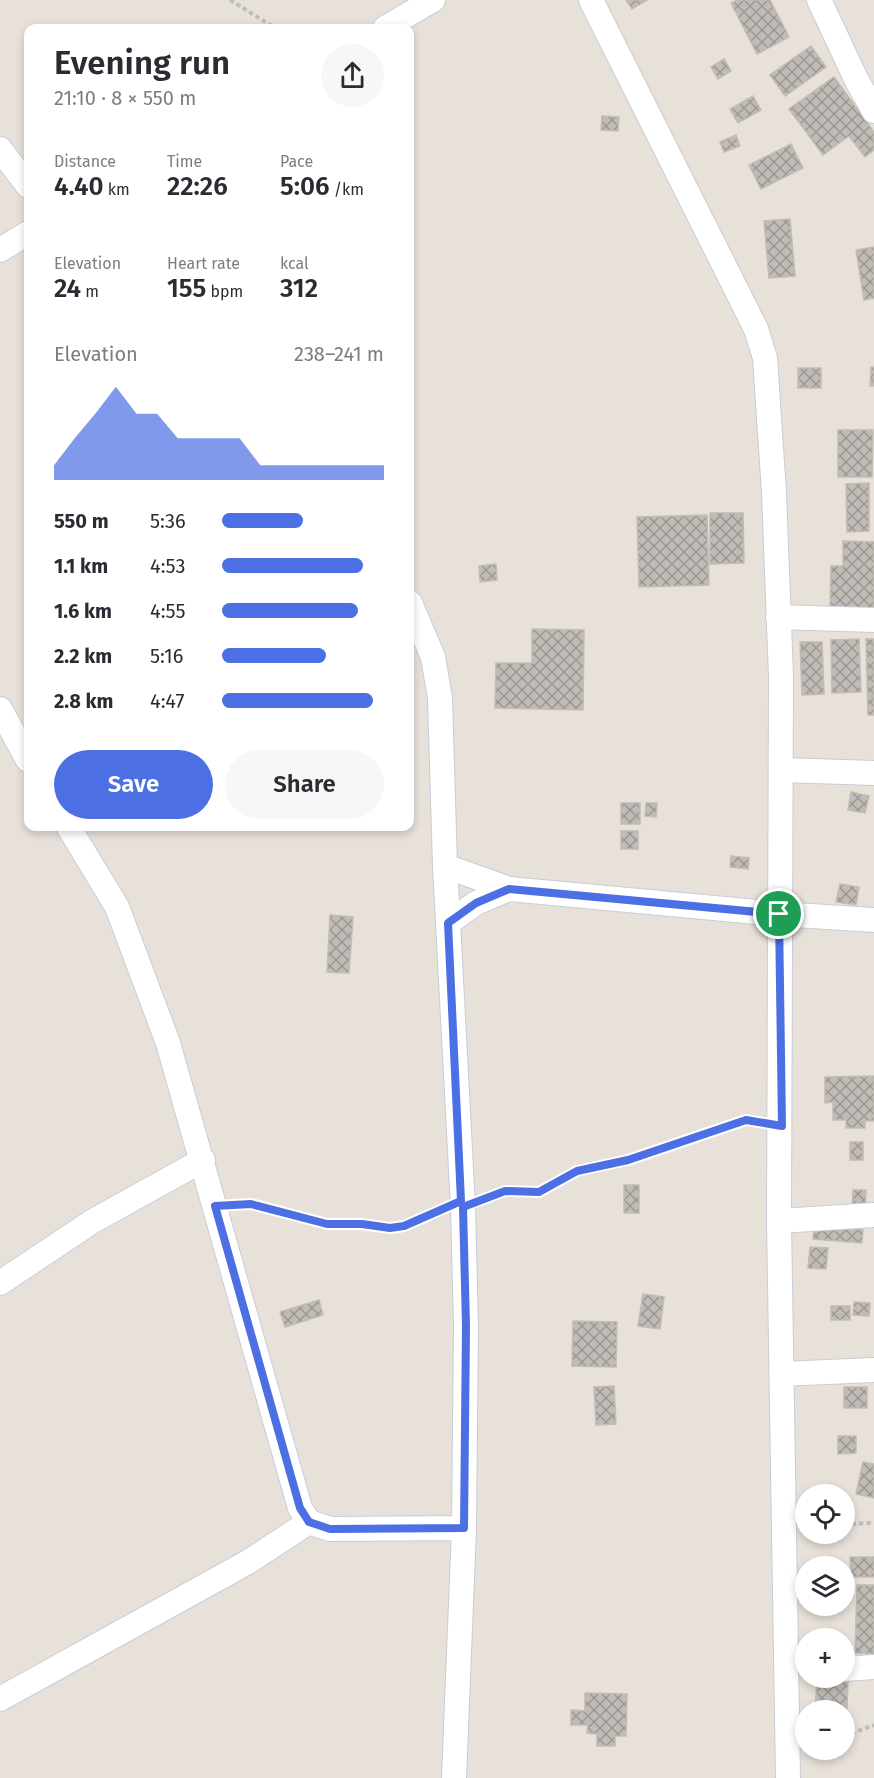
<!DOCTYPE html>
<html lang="en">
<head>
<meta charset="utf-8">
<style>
  :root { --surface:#fff; --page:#f7f7f7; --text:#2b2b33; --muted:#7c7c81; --accent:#4c6fe3 }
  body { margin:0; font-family:"Fira Sans",sans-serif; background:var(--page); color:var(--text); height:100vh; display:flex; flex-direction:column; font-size:22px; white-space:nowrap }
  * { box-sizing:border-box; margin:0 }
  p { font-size:20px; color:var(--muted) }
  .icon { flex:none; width:33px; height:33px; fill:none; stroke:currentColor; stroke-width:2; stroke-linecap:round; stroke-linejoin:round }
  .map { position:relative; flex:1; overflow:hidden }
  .panel { position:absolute; left:24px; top:24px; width:390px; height:807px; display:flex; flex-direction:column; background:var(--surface); border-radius:12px; box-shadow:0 3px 9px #0003 }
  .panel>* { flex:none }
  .tools { position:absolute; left:795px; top:1484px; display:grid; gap:12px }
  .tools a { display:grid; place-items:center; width:60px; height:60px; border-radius:50%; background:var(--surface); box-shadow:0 3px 9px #0003; font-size:30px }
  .pin { position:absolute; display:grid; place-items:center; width:51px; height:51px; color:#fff; margin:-26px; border:3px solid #fff; border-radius:50%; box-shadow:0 2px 6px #0007 }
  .round { display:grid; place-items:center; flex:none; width:63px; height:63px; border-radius:32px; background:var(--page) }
  .summary { display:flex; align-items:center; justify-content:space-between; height:102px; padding:0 30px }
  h1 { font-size:33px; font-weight:600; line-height:45px }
  .metrics { display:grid; grid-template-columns:repeat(3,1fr); gap:9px; height:102px; padding:6px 30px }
  .metrics div { display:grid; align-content:center }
  .metrics b { font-size:26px; font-weight:600 }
  .metrics small { font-size:16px; font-weight:400 }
  .metrics p { font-size:16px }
  .chart { height:168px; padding:12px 30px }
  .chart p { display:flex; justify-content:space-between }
  .chart svg { width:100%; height:108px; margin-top:6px; fill:var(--accent); opacity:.7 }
  .cta { display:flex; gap:12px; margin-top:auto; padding:12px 30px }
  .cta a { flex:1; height:69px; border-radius:36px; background:var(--accent); color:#fff; font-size:24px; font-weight:600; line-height:69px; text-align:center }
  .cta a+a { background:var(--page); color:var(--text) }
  ul { padding:0 30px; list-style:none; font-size:20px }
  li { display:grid; grid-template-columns:96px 72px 1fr; align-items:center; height:45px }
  li i { height:15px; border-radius:8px; background:var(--accent) }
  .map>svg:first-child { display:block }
  .building { fill:url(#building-cross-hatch); stroke:#c2bcb4; stroke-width:1.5 }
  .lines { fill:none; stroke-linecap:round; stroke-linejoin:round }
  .street-casing { stroke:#c8ccd7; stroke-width:26 }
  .path { stroke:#bebebe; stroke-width:4; stroke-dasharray:4.5 3; stroke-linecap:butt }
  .street { stroke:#fff; stroke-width:24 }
  .route-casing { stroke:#fff; stroke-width:12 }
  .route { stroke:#4c6fe3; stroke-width:8 }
</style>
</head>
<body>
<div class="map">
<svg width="874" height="1778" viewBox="0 0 874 1778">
  <defs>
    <pattern id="building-cross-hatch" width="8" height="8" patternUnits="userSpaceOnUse" patternTransform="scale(1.5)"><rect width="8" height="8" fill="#c0bbb6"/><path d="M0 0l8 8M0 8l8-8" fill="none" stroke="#9c9894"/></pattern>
  </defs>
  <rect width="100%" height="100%" fill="#e8e1da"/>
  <!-- building -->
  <path class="building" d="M626 0H647L632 9Z
    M737 0H770L789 37 757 54 731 3Z
    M811 46 826 67 785 96 770 75Z
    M724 59 731 71 718 79 711 67Z
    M834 77 874 132V150L865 157 849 136 823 155 789 109Z
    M753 96 761 110 738 123 730 109Z
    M602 116 619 117 618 131 601 130Z
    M736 135 740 146 724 152 720 142Z
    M791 144 803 168 761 189 749 165Z
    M790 219 795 276 769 278 764 221Z
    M874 247V298L864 300 856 250Z
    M871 367H874V386H870Z
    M798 368H821V388H798Z
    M838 430H873L872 477H838Z
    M869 483V531L847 532 846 484Z
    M710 513H743L744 563 710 564Z
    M707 515 709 585 639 587 637 517Z
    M843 541 874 542V609L830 608 831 566H843Z
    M496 564 497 580 480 582 479 566Z
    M532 629 584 630 583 710 495 708 496 663H532Z
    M859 639 861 692 832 693 831 640Z
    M866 639H874V715H868Z
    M800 642H822L824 694 802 695Z
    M851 792 869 796 865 813 848 810Z
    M621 803H640V824H621Z
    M646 803H657L656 817 645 816Z
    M621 831H638V849H621Z
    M731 856 749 858 748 869 730 867Z
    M840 884 859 887 856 905 836 902Z
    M330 915 353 917 349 973 327 972Z
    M874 1076V1121H865V1128H846V1120H833V1102L825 1103V1077Z
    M850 1142H863V1160H850Z
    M624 1185H639V1213H624Z
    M853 1190H866L865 1211 852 1210Z
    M814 1226 863 1230 862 1243 813 1239Z
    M810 1247 828 1248 826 1269 808 1268Z
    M643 1294 664 1297 660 1329 638 1326Z
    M319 1300 323 1315 285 1327 280 1312Z
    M854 1302 870 1303 869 1316 853 1315Z
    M831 1306H850V1320H831Z
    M573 1321 617 1322 616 1367 572 1366Z
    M614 1386 616 1424 596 1425 594 1387Z
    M844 1387H867V1408H844Z
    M838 1436H856V1453L838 1454Z
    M863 1462 874 1464V1498L856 1494Z
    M850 1557H874V1577H851Z
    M857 1585H874V1654L855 1653Z
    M817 1680 848 1682 846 1729 844 1710H815Z
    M585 1693 627 1694 626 1736H615V1746H597V1734L587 1733 588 1725H571V1710L585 1711Z"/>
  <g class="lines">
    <defs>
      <path id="street" d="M591 0 756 329 765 358 774 493 781 676 779 1221 788 1778
        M819 0 856 79 874 111
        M385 28 433 0
        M0 149 28 186
        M0 250 28 233
        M410 603 433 657 440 698 445 866 463 1207 466 1326 464 1528 454 1778
        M778 617 874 620
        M0 709 28 760
        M782 770 874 773
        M68 826 117 907 168 1043 300 1508 309 1522 330 1529 464 1528
        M445 866 509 889 779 914 874 920
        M448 923 476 903 509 889
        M779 1221 874 1215
        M0 1283 93 1221 203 1160
        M781 1374 874 1370
        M844 1669 874 1667
        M0 1699 248 1562 309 1522"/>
    </defs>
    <!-- street casing -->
    <use href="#street" class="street-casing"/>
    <!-- path -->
    <path class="path" d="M230 0 275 28
      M486 1198 505 1191 539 1192 577 1171 628 1160 746 1120 755 1121
      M240 1205 276 1209 328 1224H362L390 1228 404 1226 439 1211
      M844 1524 874 1523
      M844 1736 874 1725"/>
    <!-- street -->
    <use href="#street" class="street"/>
  </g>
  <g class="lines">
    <defs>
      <path id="route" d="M509 889 779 914 782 1126 746 1120 628 1160 577 1171 539 1192 505 1191 463 1207 466 1326 464 1528 330 1529 309 1522 300 1508 215 1206 251 1204 327 1224H362L390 1228 404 1226 461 1201 448 923 476 903Z"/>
    </defs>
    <!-- route casing -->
    <use href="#route" class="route-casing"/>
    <!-- route -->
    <use href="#route" class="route"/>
  </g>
</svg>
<div class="tools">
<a><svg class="icon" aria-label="locate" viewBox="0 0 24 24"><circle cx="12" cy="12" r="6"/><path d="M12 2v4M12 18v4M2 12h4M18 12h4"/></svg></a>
<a><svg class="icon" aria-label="layers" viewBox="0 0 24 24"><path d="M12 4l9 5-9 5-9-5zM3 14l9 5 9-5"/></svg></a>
<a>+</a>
<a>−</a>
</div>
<div class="pin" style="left:779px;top:914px;background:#1e9e55"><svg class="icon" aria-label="arrive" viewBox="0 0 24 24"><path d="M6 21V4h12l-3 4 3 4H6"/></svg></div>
<section class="panel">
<div class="summary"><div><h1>Evening run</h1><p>21:10 · 8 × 550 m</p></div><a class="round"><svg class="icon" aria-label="share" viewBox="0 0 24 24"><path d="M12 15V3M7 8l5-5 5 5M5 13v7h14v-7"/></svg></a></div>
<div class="metrics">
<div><p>Distance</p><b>4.40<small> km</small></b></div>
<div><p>Time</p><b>22:26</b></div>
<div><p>Pace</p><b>5:06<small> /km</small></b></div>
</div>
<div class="metrics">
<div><p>Elevation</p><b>24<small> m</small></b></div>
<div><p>Heart rate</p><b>155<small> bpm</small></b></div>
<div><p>kcal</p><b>312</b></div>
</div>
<div class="chart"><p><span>Elevation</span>238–241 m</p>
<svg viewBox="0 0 160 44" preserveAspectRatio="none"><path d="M0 44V38L10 27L20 17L30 6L40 17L50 17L60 27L70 27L80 27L90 27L100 38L110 38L120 38L130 38L140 38L150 38L160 38V44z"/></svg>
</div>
<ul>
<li><b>550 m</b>5:36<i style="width:50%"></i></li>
<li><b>1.1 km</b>4:53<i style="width:87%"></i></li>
<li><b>1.6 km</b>4:55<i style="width:84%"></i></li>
<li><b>2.2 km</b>5:16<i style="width:64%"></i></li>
<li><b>2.8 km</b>4:47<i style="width:93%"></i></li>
</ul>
<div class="cta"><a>Save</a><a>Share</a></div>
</section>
</div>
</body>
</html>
